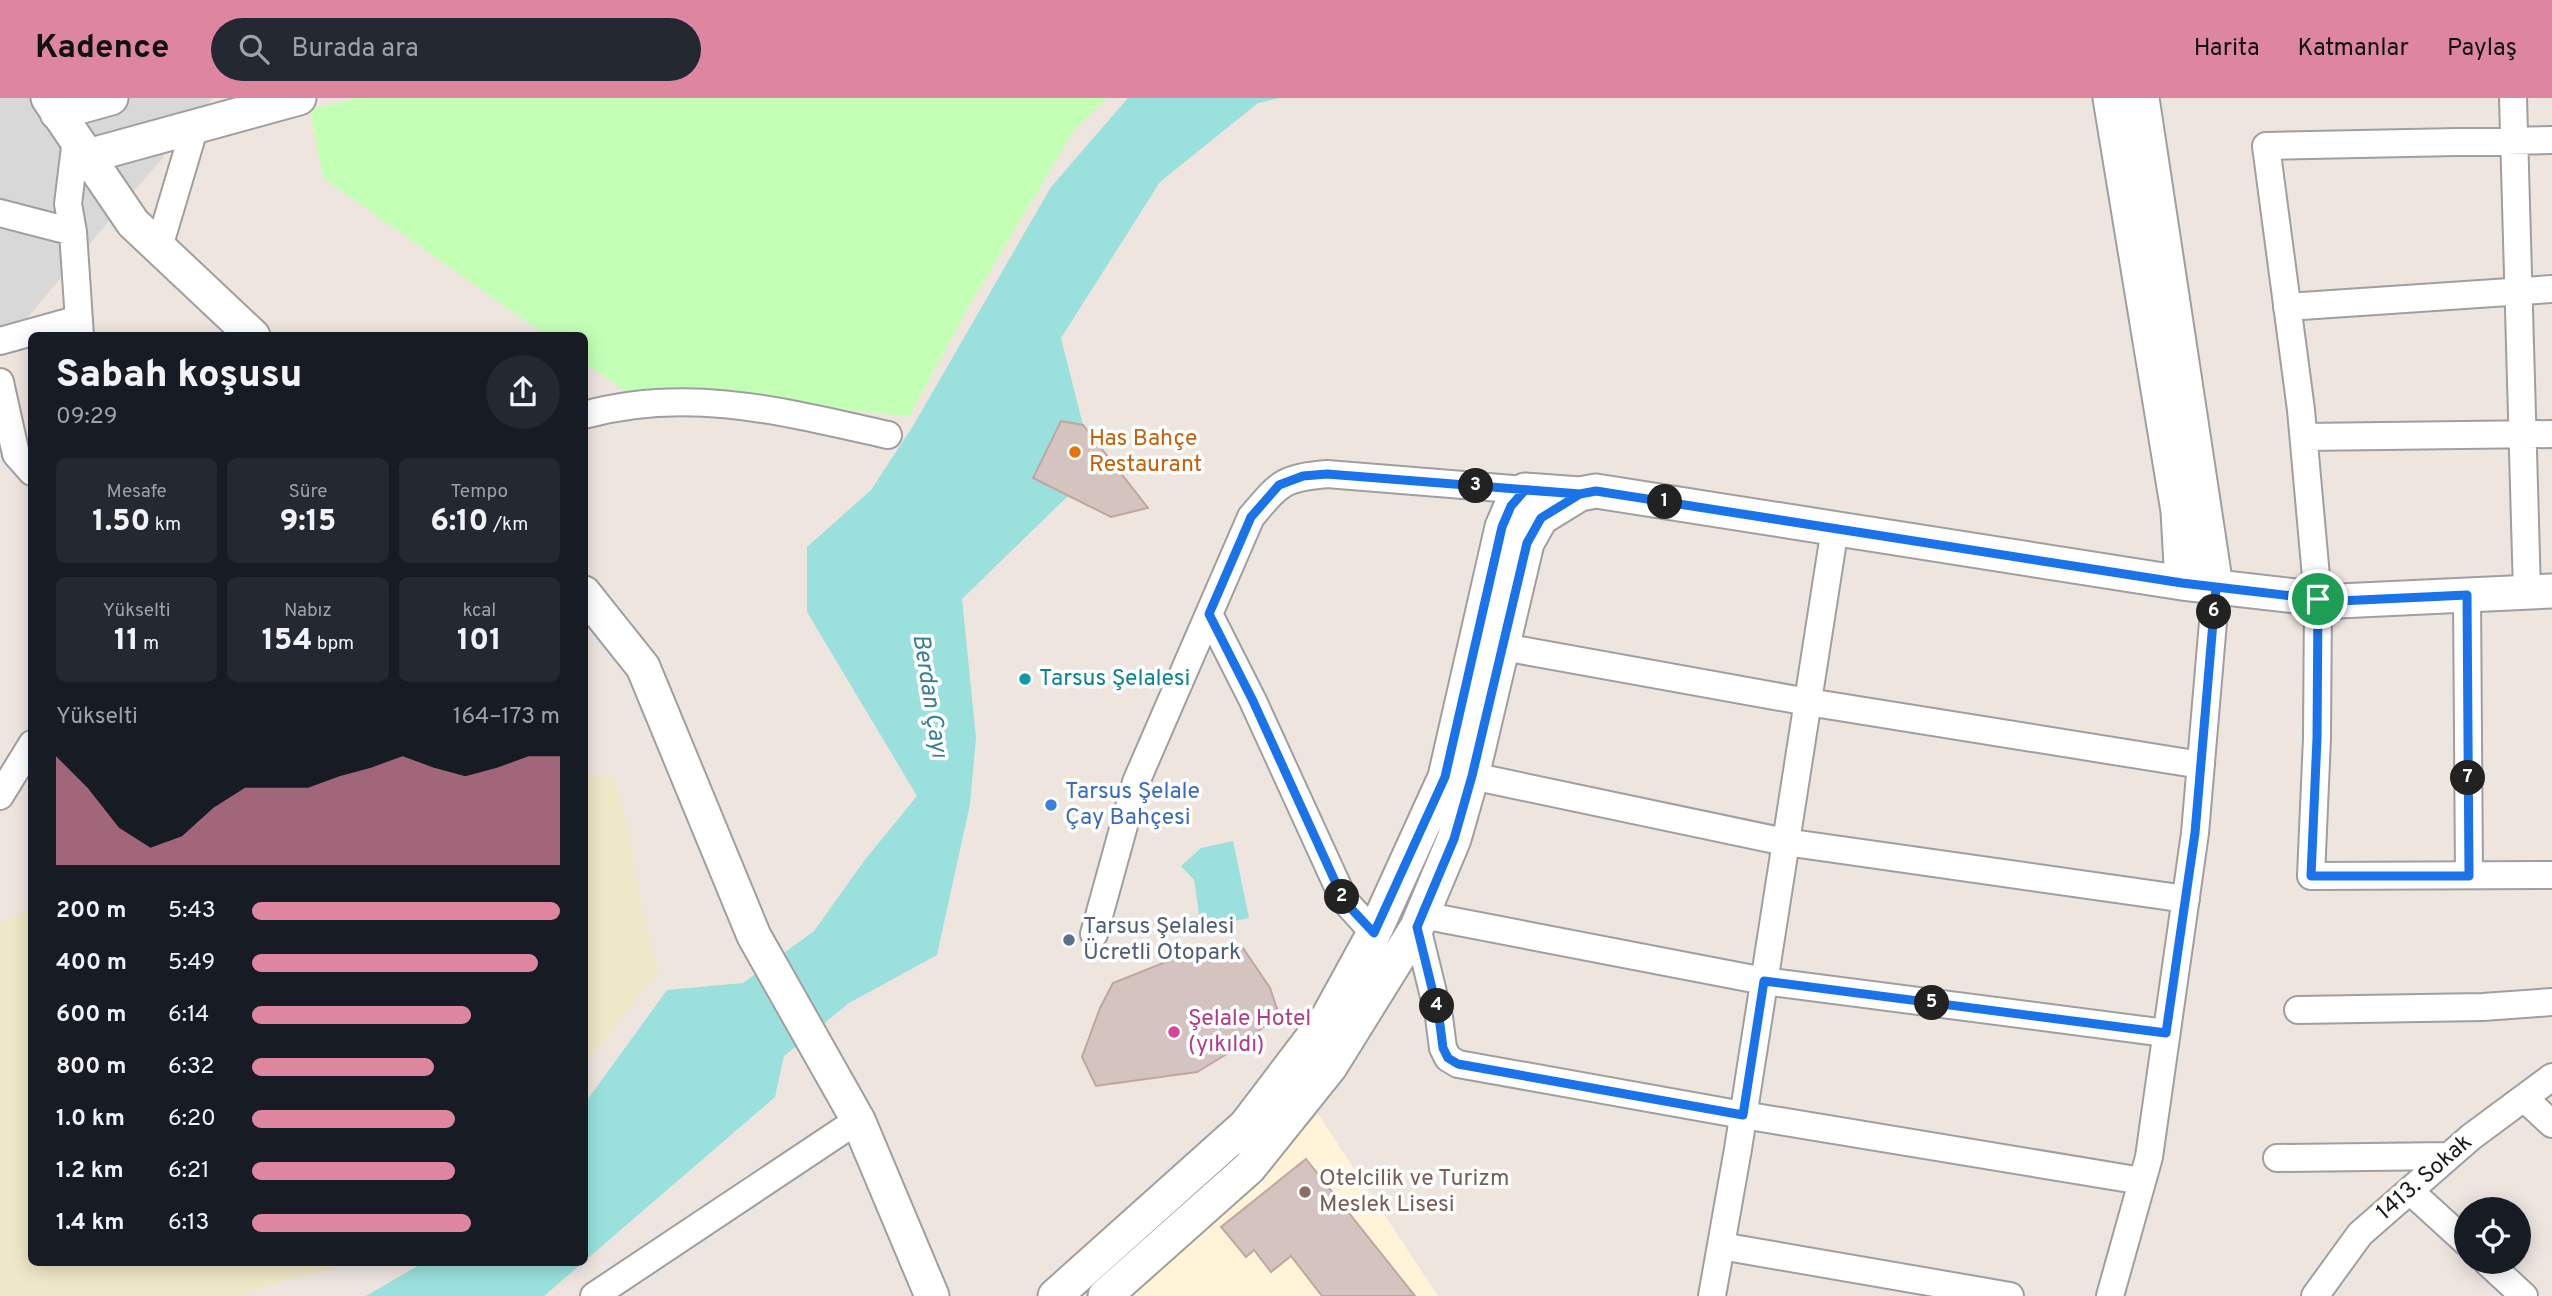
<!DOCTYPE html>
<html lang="tr">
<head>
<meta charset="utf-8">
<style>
  :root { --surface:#171b24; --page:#242831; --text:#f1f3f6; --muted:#9ea1a6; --accent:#de86a0 }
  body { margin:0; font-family:Overpass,sans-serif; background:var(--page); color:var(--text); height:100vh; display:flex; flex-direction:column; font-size:26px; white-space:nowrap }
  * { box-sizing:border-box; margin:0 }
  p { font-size:23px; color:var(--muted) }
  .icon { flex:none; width:38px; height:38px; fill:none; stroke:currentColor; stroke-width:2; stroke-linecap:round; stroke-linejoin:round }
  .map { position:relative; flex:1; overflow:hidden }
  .details { position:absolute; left:28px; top:234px; width:560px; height:934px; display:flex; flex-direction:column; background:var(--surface); border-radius:10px; box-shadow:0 4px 18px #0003 }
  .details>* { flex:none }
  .buttons { position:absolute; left:2454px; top:1099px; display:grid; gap:14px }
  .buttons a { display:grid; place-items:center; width:77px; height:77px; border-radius:50%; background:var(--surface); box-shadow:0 4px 18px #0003; font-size:35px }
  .pin { position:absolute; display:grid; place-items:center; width:60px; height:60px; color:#fff; margin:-30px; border:4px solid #fff; border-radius:50%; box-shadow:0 2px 7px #0007 }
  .km { position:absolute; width:35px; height:35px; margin:-18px; border-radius:50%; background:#222; color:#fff; font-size:19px; line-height:35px; text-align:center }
  .round { display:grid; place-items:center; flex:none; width:74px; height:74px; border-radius:37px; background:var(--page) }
  .headline { display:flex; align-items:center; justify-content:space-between; height:119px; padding:0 28px }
  h1 { font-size:38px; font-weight:800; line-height:52px }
  .figures { display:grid; grid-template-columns:repeat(3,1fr); gap:10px; height:119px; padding:7px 28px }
  .figures div { display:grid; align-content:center; border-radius:10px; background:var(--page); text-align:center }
  .figures b { font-size:30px; font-weight:800 }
  .figures small { font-size:19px; font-weight:400 }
  .figures p { font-size:19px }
  .chart { height:196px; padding:14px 28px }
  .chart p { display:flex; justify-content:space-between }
  .chart svg { width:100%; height:126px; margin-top:7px; fill:var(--accent); opacity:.7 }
  ul { padding:0 28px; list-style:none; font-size:23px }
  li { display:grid; grid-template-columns:112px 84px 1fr; align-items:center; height:52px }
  li i { height:18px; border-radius:9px; background:var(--accent) }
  header { display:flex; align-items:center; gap:42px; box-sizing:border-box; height:98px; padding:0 35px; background:var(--accent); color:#111 }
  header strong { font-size:33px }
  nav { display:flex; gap:38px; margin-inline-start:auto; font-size:24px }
  .search { width:490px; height:63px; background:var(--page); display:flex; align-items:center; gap:18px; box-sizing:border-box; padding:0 24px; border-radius:38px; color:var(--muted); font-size:26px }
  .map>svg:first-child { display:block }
  .residential { fill:#d9d8d8 }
  .education { fill:#fff4d7 }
  .farmland { fill:#efe8c8 }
  .park { fill:#c4ffb6 }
  .water { fill:#9ae1dd }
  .building { fill:#d5c3bf; stroke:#c1a6a0; stroke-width:2 }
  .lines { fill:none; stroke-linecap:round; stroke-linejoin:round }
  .minor-casing { stroke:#9f9f9f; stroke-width:30 }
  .tertiary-casing { stroke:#9f9f9f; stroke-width:37 }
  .minor { stroke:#fff; stroke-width:26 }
  .tertiary { stroke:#fff; stroke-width:33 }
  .route-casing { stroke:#fff; stroke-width:14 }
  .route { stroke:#1a73e8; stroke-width:9 }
  .food-dot { fill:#e8710a; stroke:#fff; stroke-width:2.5 }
  .culture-dot { fill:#0f9aa8; stroke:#fff; stroke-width:2.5 }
  .shop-dot { fill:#3f7fe0; stroke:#fff; stroke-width:2.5 }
  .service-dot { fill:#5c6f8a; stroke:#fff; stroke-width:2.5 }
  .hotel-dot { fill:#d1479c; stroke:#fff; stroke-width:2.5 }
  .education-dot { fill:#8d6e63; stroke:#fff; stroke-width:2.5 }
  .labels { text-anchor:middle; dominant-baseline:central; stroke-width:7; stroke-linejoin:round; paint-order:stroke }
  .food-label { font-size:23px; fill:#c56008; stroke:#fff; text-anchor:start }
  .culture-label { font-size:23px; fill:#0d838f; stroke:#fff; text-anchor:start }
  .shop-label { font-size:23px; fill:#366cbe; stroke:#fff; text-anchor:start }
  .service-label { font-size:23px; fill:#4e5e75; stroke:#fff; text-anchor:start }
  .hotel-label { font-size:23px; fill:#b23c85; stroke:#fff; text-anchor:start }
  .street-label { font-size:23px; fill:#1b1b1b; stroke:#fff }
  .education-label { font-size:23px; fill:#785e54; stroke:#fff; text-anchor:start }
  .water-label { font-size:24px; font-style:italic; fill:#367e93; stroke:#fff }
</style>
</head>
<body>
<header>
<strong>Kadence</strong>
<div class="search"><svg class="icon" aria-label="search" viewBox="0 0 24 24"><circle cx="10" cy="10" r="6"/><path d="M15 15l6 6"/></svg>Burada ara</div>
<nav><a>Harita</a><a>Katmanlar</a><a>Paylaş</a></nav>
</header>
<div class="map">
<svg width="2552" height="1198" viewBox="0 0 2552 1198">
  <rect width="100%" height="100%" fill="#eee5df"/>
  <!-- residential -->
  <path class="residential" d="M0 0H213L0 252Z"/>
  <!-- education -->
  <path class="education" d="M1318 1016 1438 1198H1124L1280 1057Z"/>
  <!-- farmland -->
  <path class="farmland" d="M585 676 614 678 627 726 642 808 659 874 585 967Z
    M31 808 32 1166H346L236 1198H0V825L14 820Z"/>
  <!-- park -->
  <path class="park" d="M356 0H1107L1074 32 969 208 909 319 785 304 627 294 585 265 584 238H547L323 80 310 12Z"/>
  <!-- water -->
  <path class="water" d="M1128 0H1279L1258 5 1160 84 1061 240 1083 327 1061 323 1033 380 1068 398 962 501 976 640 970 706 937 857 849 905 784 958 775 999 544 1198H366L421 1166H584L585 1005 667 892 743 885 814 833 864 763 917 698 807 514V449L871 392 913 328 1051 89Z
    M1233 743 1249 820 1201 830 1194 782 1181 768 1201 750Z"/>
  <!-- building -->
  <path class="building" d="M1061 323 1083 327 1148 410 1111 419 1033 380Z
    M1243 850 1270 890 1279 917 1235 951 1197 974 1096 988 1082 959 1100 910 1113 885 1198 851 1229 858Z
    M1306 1061 1415 1198H1322L1291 1158 1271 1174 1254 1152 1246 1159 1221 1129Z"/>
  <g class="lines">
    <defs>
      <path id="minor" d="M2513 0 2527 494
        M76 41 68 106 73 134 80 238
        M2552 42 2266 48 2301 312 2318 501 2317 640 2311 778 2552 777
        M0 115 73 134
        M159 149 195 28
        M2287 209 2552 191
        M0 243 79 221
        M0 284 16 356 32 374
        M584 317C689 288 785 314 888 337
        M2304 339 2552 336
        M2467 497 2469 777
        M1209 516 1253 603 1344 802 1374 835
        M1503 549 1808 604 2201 667
        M1472 678 1785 744 2186 801
        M0 698 32 646
        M1422 817 1764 883 2166 935
        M1417 829 1439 919 1443 950 1448 960 1458 966 1743 1017 2142 1083
        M1094 836 1136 684 1251 419C1280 385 1282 380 1327 376L1525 392
        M2298 912 2483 909 2552 904
        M2524 1000 2552 1026
        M2277 1060 2449 1058
        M2410 1093 2466 1144
        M1721 1148 2010 1198
        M2487 1164 2524 1198
        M594 1198 858 1022
        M1712 1198 1738 1051 1835 430
        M2110 1198 2149 1059 2195 735 2216 489
        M2315 1198 2360 1136 2471 1039 2552 979"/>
      <path id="tertiary" d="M48 0 133 125 253 238
        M2110 0 2178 413 2182 485
        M2142 0 2216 489
        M57 15 111 0
        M88 58 299 0
        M584 495 643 569 754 838 858 1022 932 1198
        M1055 1198 1246 1027 1328 919 1374 835 1445 679 1502 429 1511 408 1525 392 1580 396 1596 393 2182 485 2339 503 2552 493
        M1105 1198 1249 1070 1330 969 1417 829 1454 741 1472 678 1527 445 1541 420 1580 396"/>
    </defs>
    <!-- minor casing -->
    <use href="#minor" class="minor-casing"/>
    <!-- tertiary casing -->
    <use href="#tertiary" class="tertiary-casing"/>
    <!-- minor -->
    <use href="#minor" class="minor"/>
    <!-- tertiary -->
    <use href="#tertiary" class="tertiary"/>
  </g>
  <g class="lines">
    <defs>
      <path id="route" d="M2318 501 2182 485 1596 393 1580 396 1525 392 1511 408 1502 429 1445 679 1374 835 1344 803 1253 603 1209 516 1251 419 1279 387 1303 378 1327 376 1580 396 1541 420 1527 445 1472 678 1454 741 1417 829 1439 919 1443 950 1448 960 1458 966 1743 1017 1764 883 2166 935 2195 735 2216 489 2318 501 2317 640 2311 778H2469L2467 497 2339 503 2318 501"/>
    </defs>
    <!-- route casing -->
    <use href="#route" class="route-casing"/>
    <!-- route -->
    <use href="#route" class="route"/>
  </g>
  <!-- markers -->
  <circle class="food-dot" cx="1075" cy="354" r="7"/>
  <circle class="culture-dot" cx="1025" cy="581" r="7"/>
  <circle class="shop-dot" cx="1051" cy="707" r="7"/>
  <circle class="service-dot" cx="1069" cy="842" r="7"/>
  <circle class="hotel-dot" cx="1174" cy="934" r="7"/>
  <circle class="education-dot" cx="1305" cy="1094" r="7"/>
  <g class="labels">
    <!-- food labels -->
    <g class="food-label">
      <text x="1089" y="341">Has Bahçe<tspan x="1089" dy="26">Restaurant</tspan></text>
    </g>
    <!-- culture labels -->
    <g class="culture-label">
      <text x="1039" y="581">Tarsus Şelalesi</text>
    </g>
    <!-- shop labels -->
    <g class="shop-label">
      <text x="1065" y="694">Tarsus Şelale<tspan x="1065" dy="26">Çay Bahçesi</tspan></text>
    </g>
    <!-- service labels -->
    <g class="service-label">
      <text x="1083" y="829">Tarsus Şelalesi<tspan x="1083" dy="26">Ücretli Otopark</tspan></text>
    </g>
    <!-- hotel labels -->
    <g class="hotel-label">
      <text x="1188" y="921">Şelale Hotel<tspan x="1188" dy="26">(yıkıldı)</tspan></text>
    </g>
    <!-- street labels -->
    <g class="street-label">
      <text transform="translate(2425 1080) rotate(-41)">1413. Sokak</text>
    </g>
    <!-- education labels -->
    <g class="education-label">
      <text x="1319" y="1081">Otelcilik ve Turizm<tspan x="1319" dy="26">Meslek Lisesi</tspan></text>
    </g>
    <!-- water labels -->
    <g class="water-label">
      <text transform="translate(929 598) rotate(81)">Berdan Çayı</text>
    </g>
  </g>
</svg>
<div class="buttons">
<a><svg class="icon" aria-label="locate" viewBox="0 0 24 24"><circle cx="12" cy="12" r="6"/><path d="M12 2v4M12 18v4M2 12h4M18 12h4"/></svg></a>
</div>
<div class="pin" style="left:2318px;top:501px;background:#1e9e55"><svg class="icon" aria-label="arrive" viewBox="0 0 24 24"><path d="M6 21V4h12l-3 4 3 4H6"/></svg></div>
<b class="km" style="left:1665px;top:404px">1</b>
<b class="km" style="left:1342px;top:799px">2</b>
<b class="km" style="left:1476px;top:388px">3</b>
<b class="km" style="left:1437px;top:908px">4</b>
<b class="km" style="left:1932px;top:905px">5</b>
<b class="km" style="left:2214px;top:514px">6</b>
<b class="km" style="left:2468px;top:680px">7</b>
<section class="details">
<div class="headline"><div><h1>Sabah koşusu</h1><p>09:29</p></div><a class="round"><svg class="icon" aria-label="share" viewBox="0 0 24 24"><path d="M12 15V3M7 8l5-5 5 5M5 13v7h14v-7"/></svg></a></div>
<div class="figures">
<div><p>Mesafe</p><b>1.50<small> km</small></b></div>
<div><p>Süre</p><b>9:15</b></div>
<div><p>Tempo</p><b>6:10<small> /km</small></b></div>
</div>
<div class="figures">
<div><p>Yükselti</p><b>11<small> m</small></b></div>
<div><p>Nabız</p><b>154<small> bpm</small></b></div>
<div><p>kcal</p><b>101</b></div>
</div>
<div class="chart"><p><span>Yükselti</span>164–173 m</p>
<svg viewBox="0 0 160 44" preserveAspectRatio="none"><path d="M0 44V6L10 17L20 31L30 38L40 34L50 24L60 17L70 17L80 17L90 13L100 10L110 6L120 10L130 13L140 10L150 6L160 6V44z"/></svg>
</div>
<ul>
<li><b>200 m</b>5:43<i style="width:100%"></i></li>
<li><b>400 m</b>5:49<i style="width:93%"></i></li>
<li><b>600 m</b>6:14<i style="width:71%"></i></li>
<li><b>800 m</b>6:32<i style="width:59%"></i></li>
<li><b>1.0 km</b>6:20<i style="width:66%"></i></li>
<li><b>1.2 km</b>6:21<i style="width:66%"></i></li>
<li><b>1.4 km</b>6:13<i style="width:71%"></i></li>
</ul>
</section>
</div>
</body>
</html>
